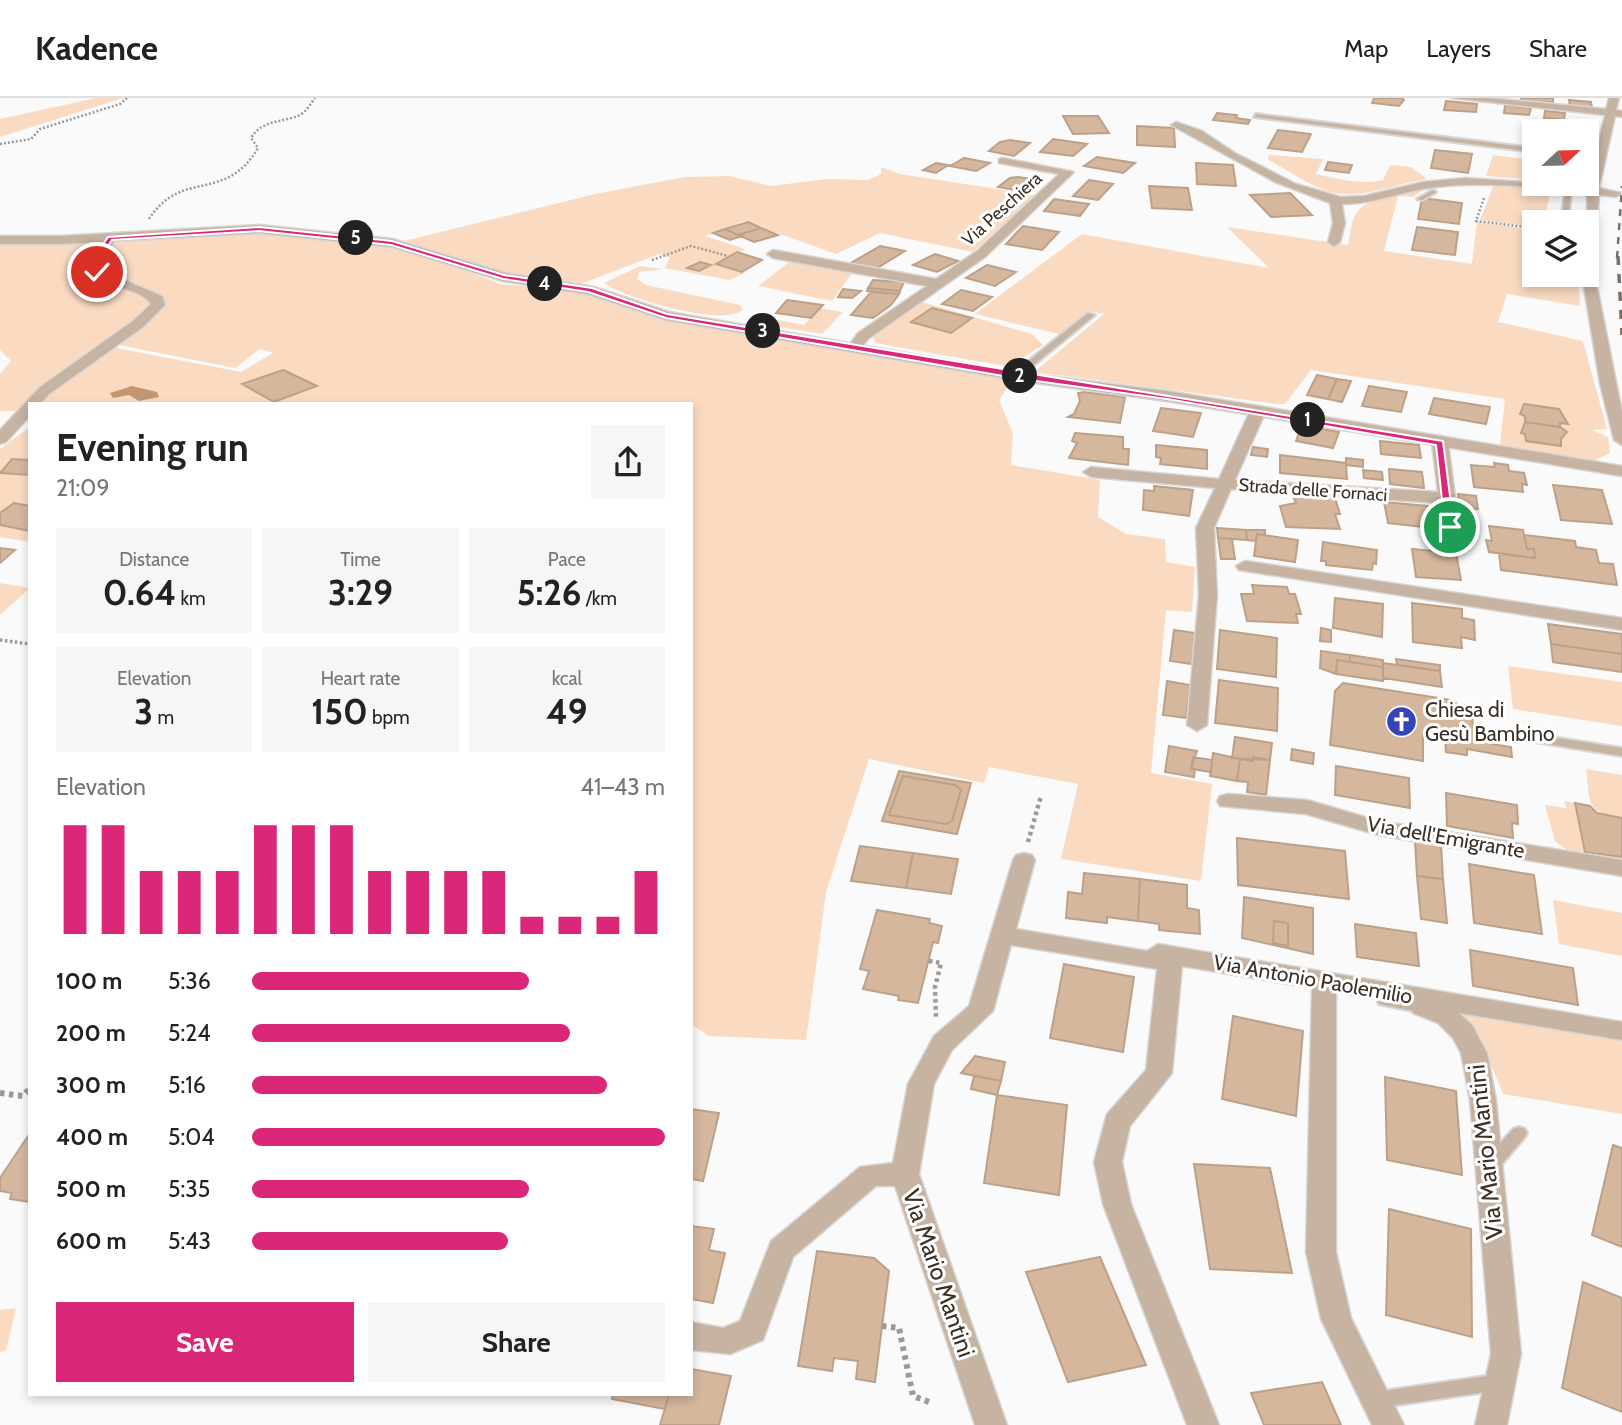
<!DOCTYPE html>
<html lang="en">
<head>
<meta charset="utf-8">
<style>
  :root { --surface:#fff; --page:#f6f6f6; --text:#222; --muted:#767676; --line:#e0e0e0; --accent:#db2777 }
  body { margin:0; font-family:Cabin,sans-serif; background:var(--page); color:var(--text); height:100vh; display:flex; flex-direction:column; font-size:26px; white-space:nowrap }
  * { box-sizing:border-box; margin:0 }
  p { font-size:23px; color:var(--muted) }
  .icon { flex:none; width:38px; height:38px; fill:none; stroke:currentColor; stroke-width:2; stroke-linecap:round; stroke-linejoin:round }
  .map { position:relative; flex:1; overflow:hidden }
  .panel { position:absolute; left:28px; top:304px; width:665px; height:994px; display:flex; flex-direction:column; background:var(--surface); border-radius:0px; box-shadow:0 4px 10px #0003 }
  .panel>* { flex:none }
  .needle { width:46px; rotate:68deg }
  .buttons { position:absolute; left:1522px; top:21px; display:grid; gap:14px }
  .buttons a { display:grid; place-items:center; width:77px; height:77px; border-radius:0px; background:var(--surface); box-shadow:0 4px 10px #0003; font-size:35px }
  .pin { position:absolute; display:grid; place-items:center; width:60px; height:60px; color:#fff; margin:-30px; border:4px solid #fff; border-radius:50%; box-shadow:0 2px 7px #0007 }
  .km { position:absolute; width:35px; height:35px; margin:-18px; border-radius:50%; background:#222; color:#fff; font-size:19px; line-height:35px; text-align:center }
  .round { display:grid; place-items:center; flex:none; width:74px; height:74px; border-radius:0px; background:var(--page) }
  .headline { display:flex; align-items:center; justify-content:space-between; height:119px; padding:0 28px }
  h1 { font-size:38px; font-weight:800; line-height:52px }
  .figures { display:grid; grid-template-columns:repeat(3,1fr); gap:10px; height:119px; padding:7px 28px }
  .figures div { display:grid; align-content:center; border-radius:0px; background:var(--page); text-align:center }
  .figures b { font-size:35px; font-weight:800 }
  .figures small { font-size:19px; font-weight:400 }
  .figures p { font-size:19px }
  .chart { height:196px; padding:14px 28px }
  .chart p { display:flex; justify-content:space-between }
  .chart svg { width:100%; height:126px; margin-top:7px; stroke:var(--accent); stroke-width:6 }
  .primary-button { display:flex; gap:14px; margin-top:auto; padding:14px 28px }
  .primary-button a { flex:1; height:80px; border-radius:0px; background:var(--accent); color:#fff; font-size:28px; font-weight:800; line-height:80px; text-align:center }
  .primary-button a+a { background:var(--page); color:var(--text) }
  ul { padding:0 28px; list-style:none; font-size:23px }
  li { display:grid; grid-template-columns:112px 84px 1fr; align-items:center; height:52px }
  li i { height:18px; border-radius:9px; background:var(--accent) }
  header { display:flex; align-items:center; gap:42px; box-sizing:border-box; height:98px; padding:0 35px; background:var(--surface); border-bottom:2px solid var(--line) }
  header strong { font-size:33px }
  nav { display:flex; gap:38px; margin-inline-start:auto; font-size:24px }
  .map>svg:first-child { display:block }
  .green { fill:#fadbc2 }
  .water { fill:#c29672 }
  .building { fill:#d5b79e; stroke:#bda088; stroke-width:2 }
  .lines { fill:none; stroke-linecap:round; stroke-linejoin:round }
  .service-casing { stroke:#d8d6d4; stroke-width:4 }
  .minor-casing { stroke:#d8d6d4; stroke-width:3 }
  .tertiary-casing { stroke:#d8d6d4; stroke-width:3 }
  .path-far3 { stroke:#9f9995; stroke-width:2.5; stroke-dasharray:2 2; stroke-linecap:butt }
  .path-far2 { stroke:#9f9995; stroke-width:3.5; stroke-dasharray:2.5 2.5; stroke-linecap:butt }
  .path-far1 { stroke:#9f9995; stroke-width:4.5; stroke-dasharray:3.5 3.5; stroke-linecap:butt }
  .path { stroke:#9f9995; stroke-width:6; stroke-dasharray:4.5 4.5; stroke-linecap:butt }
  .service { fill:#c7b3a2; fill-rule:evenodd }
  .minor { fill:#c7b3a2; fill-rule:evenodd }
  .tertiary { fill:#c7b3a2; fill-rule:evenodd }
  .rail-far1 { stroke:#787069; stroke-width:2.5; stroke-dasharray:7 7; stroke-linecap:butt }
  .rail { stroke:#787069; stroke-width:3.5; stroke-dasharray:9 9; stroke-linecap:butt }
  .route { fill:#db2777; stroke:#fff; stroke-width:2 }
  .labels { text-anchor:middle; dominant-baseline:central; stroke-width:6; stroke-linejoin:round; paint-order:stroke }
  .far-street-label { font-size:18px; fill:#3c3026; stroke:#fff }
  .poi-label { font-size:21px; fill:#3c3026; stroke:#fff; text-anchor:start }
  .street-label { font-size:21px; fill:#3c3026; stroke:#fff }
  .near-street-label { font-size:24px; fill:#3c3026; stroke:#fff }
</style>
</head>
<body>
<header>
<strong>Kadence</strong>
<nav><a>Map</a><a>Layers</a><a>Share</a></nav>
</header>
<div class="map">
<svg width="1622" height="1327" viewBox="0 0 1622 1327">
  <rect width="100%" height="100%" fill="#fafafa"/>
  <!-- green -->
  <path class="green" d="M96 0H123L0 39V21Z
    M1269 57 1323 61 1316 76C1337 81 1362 87 1383 82L1390 67 1411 69 1427 81C1400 85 1360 101 1335 95 1314 91 1285 70 1268 62Z
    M1493 57 1535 62V82L1486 78Z
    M881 69 900 76 1036 97 973 154 880 135 836 156 744 123 705 138 745 151 717 166 745 175 729 182 665 170 670 160 659 156 578 187 498 174 400 144 595 96 685 79 729 78 771 88 827 81 868 82 881 76Z
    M1494 86 1551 90 1544 124H1535V129L1480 122Z
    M1427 90 1413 99 1398 98 1384 153 1472 166 1477 124 1535 132V177L1578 182 1580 208 1507 196 1498 224 1583 243 1607 331 1592 332 1608 339 1610 355 1591 364 1500 347 1505 301 1311 272 1285 306H1277L1034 274 1104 216 1088 213 1059 236 975 216 1082 136 1269 170 1227 129 1348 147C1350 138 1351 122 1357 114 1371 97 1407 94 1427 90Z
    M258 133 389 146 433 159 500 186 580 194 672 224 1015 278 999 302 1013 336 1011 367 1100 382 1098 419 1126 436 1165 441 1166 464 1195 469 1192 514 1166 512 1151 675 1212 686 1201 783 1061 761 1078 686 989 669 984 685 869 661 826 794 806 942 709 938 691 926V306H37L111 249 241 274 273 255 260 251 235 270 109 245 18 313H0V276L11 263 0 252V144H82L100 148 110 140Z
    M789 164 854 173 832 203 758 188Z
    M640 168 663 171 639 174 637 181 646 187 740 207 743 211C727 231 622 199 604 185Z
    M922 204 1032 236 1043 247 1014 265 1004 268 875 245 873 235Z
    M820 210 843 214 822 236 762 226 768 220 804 227Z
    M30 329V444L0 439V351Z
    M0 485 30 490 0 517Z
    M1508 568 1622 584V628L1513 611Z
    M1586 671 1622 677V720C1585 715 1590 704 1586 671Z
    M1564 703 1575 705 1585 754 1622 759V769L1572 756 1555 743 1545 707 1566 710Z
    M1553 802 1622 815V858L1559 846Z
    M1451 909 1622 933V1016L1503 996C1492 964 1474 934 1451 909Z
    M16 1210 6 1253 0 1254V1212Z"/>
  <!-- water -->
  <path class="water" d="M132 288 157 294 159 299 139 303 129 297 113 300 110 295Z"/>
  <!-- building -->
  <path class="building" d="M1374 0H1402L1404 2 1399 8 1372 5Z
    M1521 0H1553V5L1521 3Z
    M1569 2 1591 4 1592 10 1570 8Z
    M1446 3 1477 6 1476 14 1444 12Z
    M1505 7 1531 10 1529 17 1504 15Z
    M1545 13 1565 15 1564 22 1544 20Z
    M1217 15 1237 17 1236 20 1250 22 1248 26 1213 22Z
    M1063 18H1098L1109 35 1073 36Z
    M1531 27 1576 32V33H1535V39H1531Z
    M1137 28 1174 30 1175 49 1137 47Z
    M1278 32 1311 36 1302 54 1268 50Z
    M1053 41 1087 46 1073 58 1040 54Z
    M1010 42 1030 45 1014 58 989 53 1000 44Z
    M1435 52 1472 56 1468 75 1431 70Z
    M1097 59 1135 65 1123 75 1084 68Z
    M964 60 990 65 976 73 950 68Z
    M1328 64 1352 67 1349 75 1325 72Z
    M936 65 948 67 936 75 923 72Z
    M1196 65 1233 67 1236 88 1197 86Z
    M1018 79 1043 83 1031 93 1025 94 998 89 1010 80Z
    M1089 82 1113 86 1098 102 1073 98Z
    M1149 88 1188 90 1192 112 1152 110Z
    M1290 95 1312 117 1271 119 1250 97Z
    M1422 100 1462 105 1459 126 1418 121Z
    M1054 101 1089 106 1080 118 1044 113Z
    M748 124 761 130 738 137 725 131Z
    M1023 128 1059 134 1042 152 1006 146Z
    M1417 129 1458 134 1455 157 1412 152Z
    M761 130 778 137 754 144 738 137Z
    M725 131 738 137 742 138 730 142 713 135Z
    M880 148 905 153 874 172 849 166Z
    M737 154 762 162 742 174 716 166Z
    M935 156 958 163 937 174 913 167Z
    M700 164 711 167 699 173 687 170Z
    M987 167 1016 174 995 188 966 180Z
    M873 182 904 184 900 193 868 190Z
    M868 190 900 193 899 196 867 193Z
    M843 191 861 193 852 200 838 199Z
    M961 192 992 199 973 213 942 206Z
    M871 194 899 196 891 207 873 220 851 217Z
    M787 202 823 207 811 220 776 215Z
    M932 210 972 220 951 235 911 224Z
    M283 272 317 288 274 304 242 286Z
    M1317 277 1337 281 1328 301 1307 297Z
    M1337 281 1351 283 1342 304 1328 301Z
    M1369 288 1407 294 1401 314 1362 308Z
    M1084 294 1125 299 1120 325 1068 319 1074 316 1080 303 1078 295Z
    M1434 300 1490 309 1486 326 1429 316Z
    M1524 306 1559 311 1568 326 1560 325V329L1525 324V318L1520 316Z
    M1161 310 1201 315 1193 339 1153 333Z
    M1525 324 1560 329 1567 334 1561 341V348L1526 343 1525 336 1521 335Z
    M1302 327 1339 334 1333 350 1296 343Z
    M1075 335 1123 339V351H1129L1128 367 1069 360 1077 345 1072 343Z
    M1380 343 1419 347 1421 360 1381 356Z
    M1156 347 1207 352V371L1160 366 1161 360 1156 359Z
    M1253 349 1268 351 1267 359 1251 357Z
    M1280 357 1346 365 1347 381 1280 375Z
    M1346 360 1363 362V369L1346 367Z
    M12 361 30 362V377L0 375Z
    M1494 365 1508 367 1509 373 1524 375 1527 387 1522 386 1523 394 1474 389 1471 367 1495 369Z
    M1389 371 1422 374 1424 390 1390 386Z
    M1363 372 1382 374 1383 382 1364 380Z
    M1553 387 1602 392 1612 426 1561 422Z
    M1154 388 1193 392 1189 418 1143 412 1144 392 1154 393Z
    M1458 396 1476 398 1478 411 1460 409Z
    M1293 398 1335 400 1340 416H1335L1340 431 1286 429 1280 408 1296 405Z
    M1384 404 1428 408 1433 430 1388 425Z
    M14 405 30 408V433L0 427V415Z
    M1489 428 1523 432 1527 451H1534L1535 460 1489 454 1486 442 1492 443Z
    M1217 430 1246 432 1247 442 1218 440Z
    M1246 432H1265V437L1257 436 1256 443 1247 442Z
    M1257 436 1298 442 1295 464 1254 458Z
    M1524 437 1575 443 1576 449 1596 452 1599 465 1613 466 1617 487 1501 472 1499 456 1535 460 1534 451H1527Z
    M1218 440 1232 441 1235 461H1221Z
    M1323 444 1377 452 1376 466 1373 465 1372 472 1326 467V463H1321Z
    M0 450 15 452 0 465Z
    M1412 451 1456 455 1461 482 1416 479Z
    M1252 487 1287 489 1289 496H1295L1301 516H1296L1298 525 1247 523 1241 496H1254Z
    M1335 500 1383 506 1382 539 1333 530Z
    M1412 505 1462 511V520L1474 522 1475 542 1461 539 1462 550 1413 544Z
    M1548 526 1622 536V556L1551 546Z
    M1321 530 1331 532V544L1320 543Z
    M1174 532 1196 535 1192 566 1170 563Z
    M1220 532 1277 540 1276 579 1217 571Z
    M1551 546 1622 556V574L1553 564Z
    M1321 553 1350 557V564L1337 562 1336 576 1320 570Z
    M1350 557 1383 562V569L1350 564Z
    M1396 561 1440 567V573L1397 567Z
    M1337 562 1383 569V583L1336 576Z
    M1383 565 1440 573 1442 589 1383 580Z
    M1219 582 1278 590 1277 633 1215 625Z
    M1167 583 1190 587 1186 620 1163 617Z
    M1343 585 1451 602 1467 612 1472 618 1474 636 1492 646 1511 649 1512 659 1467 651V657L1446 654 1445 640 1423 637V663L1330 647 1335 593Z
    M1235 639 1272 645 1270 662 1232 660Z
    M1169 648 1197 653 1191 671H1195L1194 679 1165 674Z
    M1292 651 1314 655 1313 666 1291 662Z
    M1213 655 1240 661 1237 683 1210 678Z
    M1193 659 1212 662 1211 674 1191 671Z
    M1253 659 1270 662 1266 697 1247 694 1248 684 1237 683 1240 661 1253 663Z
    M1336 668 1409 680 1410 710 1335 697Z
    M899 673 971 685 957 736 882 723Z
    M903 678 955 687 961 692 952 723 946 726 889 717Z
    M1446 695 1517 707 1518 726 1512 725 1513 740 1447 728Z
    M1575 705 1590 708 1597 715 1622 720V759L1585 754Z
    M1237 740 1345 753 1349 801 1238 787Z
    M1415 743 1441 747 1443 781 1417 778Z
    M860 748 913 755 906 790 851 783Z
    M913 755 958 761 951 796 906 790Z
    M1469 766 1534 777 1542 836 1474 825Z
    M1084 775 1140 781 1138 823 1107 819V825L1066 820 1068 794 1082 796Z
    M1417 778 1443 781 1447 825 1421 821Z
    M1140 781 1187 787V810L1199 812 1200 836 1159 832V826L1138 823Z
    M1244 799 1313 810V856L1242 840Z
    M877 812 930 821 929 825 942 828 938 845 933 844 918 905 898 902 899 898 863 891 869 873 860 871Z
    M1274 823 1288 825V848L1273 845Z
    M1355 826 1416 835 1419 868 1357 859Z
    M1470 852 1573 870 1578 907 1473 888Z
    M1064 866 1134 879 1123 954 1050 940Z
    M1233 918 1303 933 1296 1018 1222 1001Z
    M975 958 1005 964 1001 983 961 975Z
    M974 978 1001 983 997 997 971 991Z
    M1385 979 1456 993 1462 1077 1387 1062Z
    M997 997 1067 1007 1059 1097 984 1085Z
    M691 1011 719 1015 703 1083 691 1081Z
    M30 1035V1104L10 1101 12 1095 0 1093V1080Z
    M1613 1047 1622 1050V1149L1592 1137Z
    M1194 1066 1270 1070 1292 1175 1210 1171Z
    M1389 1111 1471 1131 1472 1239 1386 1217Z
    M691 1128 714 1131 709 1152 725 1155 713 1205 691 1201Z
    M817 1153 874 1160 889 1173 875 1284 856 1281 858 1263 834 1260 832 1273 798 1268Z
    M1100 1159 1146 1267 1068 1284 1026 1174Z
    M1583 1184 1622 1200V1314L1562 1290Z
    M691 1271 731 1278 719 1327H660L669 1297H691Z
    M1322 1284 1341 1327H1264L1251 1295Z
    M613 1297H669L665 1311 612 1301Z"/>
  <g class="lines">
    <defs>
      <path id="service" d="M1256 16 1535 50V54L1254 19Z
        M1587 57 1603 60 1600 62 1587 61Z
        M1566 86H1572L1568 124H1561Z
        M1433 92 1436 94 1435 95 1422 102 1417 101Z
        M1562 177H1578L1593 181 1589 183Z
        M1088 215 1095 217 1018 280H1012V276Z
        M1539 637 1622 650V658L1535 644 1533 641Z
        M1384 897 1418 904 1423 905 1425 909 1423 913 1418 914 1379 906 1377 902 1379 898Z
        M1519 1029 1525 1031 1527 1035 1525 1039 1497 1072 1491 1074 1485 1072 1483 1067 1485 1062 1513 1031Z
        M1500 1276 1506 1278 1509 1284 1506 1290 1500 1292 1376 1310 1370 1308 1367 1302 1370 1296 1376 1294Z"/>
      <path id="minor" d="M1452 0H1488L1606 11 1609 0H1619L1616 12 1622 13V19L1615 18 1599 90 1622 95 1616 99 1599 97 1594 173 1622 314V347L1614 342 1600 286 1582 177H1587V95C1537 90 1487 83 1437 89 1405 92 1375 106 1342 106L1345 125 1340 144 1334 148 1328 144 1333 125 1330 105 1275 84 1171 27 1176 24 1202 33 1235 55 1296 86 1341 99 1364 98 1423 84 1465 80 1588 88 1605 17Z
        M1003 60 1074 74 985 159 868 241 859 253 847 250 858 235 927 188 773 160 767 156 773 152 936 181 977 153 1059 76 999 65V61Z
        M110 136 116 140 102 162 103 173 162 198 165 207 143 229 49 296 40 306H30V318L6 344 0 346V332L39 290 133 223 151 206C140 189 106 191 91 174L90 162 106 137Z
        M1258 308 1266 313 1235 382 1438 394 1432 345 1440 340 1448 345 1459 429 1456 433H1444L1439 405 1231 391 1214 430 1217 497 1207 627 1197 633 1187 627 1199 497 1196 430 1215 390 1091 379 1083 374 1091 369 1219 381 1250 313Z
        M1245 463 1622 520V532L1239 472 1236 468Z
        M1228 696 1307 702 1379 723 1622 762V778L1378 737 1306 716 1220 708 1217 703 1220 698Z
        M1024 755 1032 757 1035 762 1016 831 1147 853 1158 846 1622 924V942L1459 915 1472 927 1487 955 1496 1002 1521 1256 1507 1327H1475L1491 1256 1470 1002 1461 955 1453 940 1438 925 1413 915 1411 907 1336 894V1154L1351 1220 1404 1327H1372L1321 1221 1306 1154 1312 890 1182 868 1172 975 1130 1028 1122 1064 1131 1106 1219 1327H1187L1103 1106 1094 1064 1107 1016 1146 972 1157 871 1011 847 993 913 952 952 934 986 919 1076 1007 1327H975L895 1088H876L793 1159 763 1242 730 1256 691 1252V1224L723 1230 740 1223 771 1143 860 1069 893 1065 908 986 934 938 969 908 1013 762 1016 757Z"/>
      <path id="tertiary" d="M259 127 392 141 505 175 594 189 669 214 1015 274 1167 293 1622 368V378L1167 303 1015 282 666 222 587 196 503 183 392 149 259 135 61 146H0V138H61Z"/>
    </defs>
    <!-- service casing -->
    <use href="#service" class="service-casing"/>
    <!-- minor casing -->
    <use href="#minor" class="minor-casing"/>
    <!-- tertiary casing -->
    <use href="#tertiary" class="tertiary-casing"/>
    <!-- path-far3 -->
    <path class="path-far3" d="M0 46 31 41 40 31 120 6 127 0
      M1484 100 1476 123 1535 130
      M149 121C182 70 225 106 258 50L251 40C263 21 282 25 300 17 306 14 311 5 315 0
      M652 162 691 148 728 158"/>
    <!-- path-far2 -->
    <path class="path-far2" d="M0 542 30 546"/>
    <!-- path-far1 -->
    <path class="path-far1" d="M1028 744 1041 698
      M929 863 941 865 935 889 936 921"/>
    <!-- path -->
    <path class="path" d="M0 995 23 998 30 990
      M882 1228 899 1230 913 1298 932 1305"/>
    <!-- service -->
    <use href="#service" class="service"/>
    <!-- minor -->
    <use href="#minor" class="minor"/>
    <!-- tertiary -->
    <use href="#tertiary" class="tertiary"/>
    <!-- rail-far1 -->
    <path class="rail-far1" d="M1617 160 1622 88"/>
    <!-- rail -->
    <path class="rail" d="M1618 158 1622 237"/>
  </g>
  <!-- route -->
  <path class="route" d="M259 129 392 143 504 177 592 190 667 216 1443 343 1454 429 1450 432 1445 429 1436 347 1167 301 1015 280 666 220 588 194 503 181 391 147 259 133 112 142 99 162 100 174H93L92 162 108 139Z"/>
  <!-- icons -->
  <defs>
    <symbol id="church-disc" viewBox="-11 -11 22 22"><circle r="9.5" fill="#3545b8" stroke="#fff"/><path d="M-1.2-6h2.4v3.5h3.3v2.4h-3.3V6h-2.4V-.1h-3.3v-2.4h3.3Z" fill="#fff"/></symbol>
  </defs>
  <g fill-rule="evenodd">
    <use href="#church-disc" x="1384" y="606" width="35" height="35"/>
  </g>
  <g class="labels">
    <!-- far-street labels -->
    <g class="far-street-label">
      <text transform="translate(1002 111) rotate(-42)">Via Peschiera</text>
      <text transform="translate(1313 392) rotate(4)">Strada delle Fornaci</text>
    </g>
    <!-- poi labels -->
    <g class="poi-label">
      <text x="1425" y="611">Chiesa di<tspan x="1425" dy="24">Gesù Bambino</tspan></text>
    </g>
    <!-- street labels -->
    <g class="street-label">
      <text transform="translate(1446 739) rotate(10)">Via dell'Emigrante</text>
      <text transform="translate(1313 881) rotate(10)">Via Antonio Paolemilio</text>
    </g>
    <!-- near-street labels -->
    <g class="near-street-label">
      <text transform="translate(1485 1054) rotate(-96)">Via Mario Mantini</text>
      <text transform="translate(939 1175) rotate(71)">Via Mario Mantini</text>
    </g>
  </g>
</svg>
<div class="buttons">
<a><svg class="needle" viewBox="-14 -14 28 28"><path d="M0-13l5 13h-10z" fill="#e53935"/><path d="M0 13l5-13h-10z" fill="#767676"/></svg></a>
<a><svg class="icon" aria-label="layers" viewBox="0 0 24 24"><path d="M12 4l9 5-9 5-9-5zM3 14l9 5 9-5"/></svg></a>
</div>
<div class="pin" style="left:1450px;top:429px;background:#1e9e55"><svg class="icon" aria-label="arrive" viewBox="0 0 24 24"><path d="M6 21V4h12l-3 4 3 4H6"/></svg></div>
<div class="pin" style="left:97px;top:174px;background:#d93025"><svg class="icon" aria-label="check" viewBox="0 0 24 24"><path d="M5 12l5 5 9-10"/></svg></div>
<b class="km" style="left:1308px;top:322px">1</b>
<b class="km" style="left:1020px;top:278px">2</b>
<b class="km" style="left:763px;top:233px">3</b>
<b class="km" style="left:545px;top:186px">4</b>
<b class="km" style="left:356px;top:140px">5</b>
<section class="panel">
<div class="headline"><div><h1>Evening run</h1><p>21:09</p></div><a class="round"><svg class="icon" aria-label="share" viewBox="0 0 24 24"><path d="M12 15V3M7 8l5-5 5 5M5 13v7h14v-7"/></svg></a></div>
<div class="figures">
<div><p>Distance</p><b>0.64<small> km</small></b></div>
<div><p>Time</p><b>3:29</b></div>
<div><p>Pace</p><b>5:26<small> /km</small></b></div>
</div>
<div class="figures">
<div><p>Elevation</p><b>3<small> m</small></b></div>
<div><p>Heart rate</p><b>150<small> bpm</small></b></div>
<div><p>kcal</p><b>49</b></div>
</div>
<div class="chart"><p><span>Elevation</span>41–43 m</p>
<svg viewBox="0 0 160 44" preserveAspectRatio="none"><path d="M5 44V6M15 44V6M25 44V22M35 44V22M45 44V22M55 44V6M65 44V6M75 44V6M85 44V22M95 44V22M105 44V22M115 44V22M125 44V38M135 44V38M145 44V38M155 44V22"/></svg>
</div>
<ul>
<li><b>100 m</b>5:36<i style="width:67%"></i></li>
<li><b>200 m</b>5:24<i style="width:77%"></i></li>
<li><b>300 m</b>5:16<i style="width:86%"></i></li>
<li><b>400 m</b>5:04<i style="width:100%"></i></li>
<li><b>500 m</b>5:35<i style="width:67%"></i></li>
<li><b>600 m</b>5:43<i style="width:62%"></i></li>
</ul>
<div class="primary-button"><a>Save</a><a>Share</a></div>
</section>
</div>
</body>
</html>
